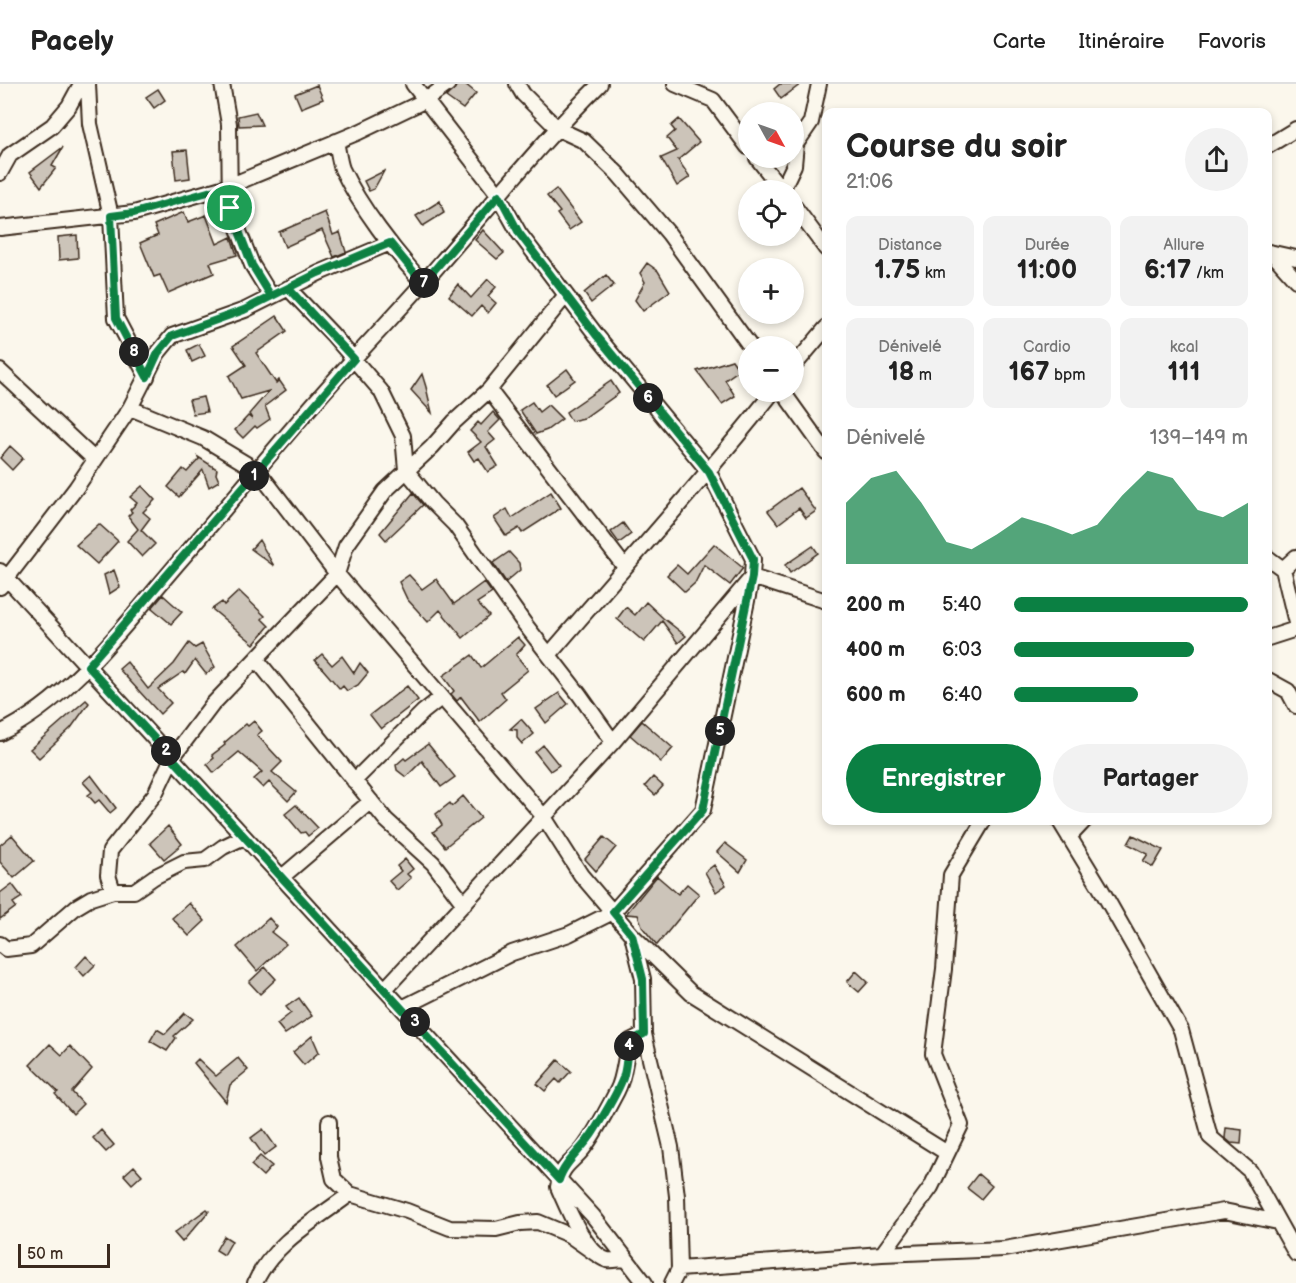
<!DOCTYPE html>
<html lang="fr">
<head>
<meta charset="utf-8">
<style>
  :root { --surface:#fff; --page:#f2f2f2; --text:#222; --muted:#767676; --line:#e0e0e0; --accent:#0b8043 }
  body { margin:0; font-family:"Balsamiq Sans",sans-serif; background:var(--page); color:var(--text); height:100vh; display:flex; flex-direction:column; font-size:22px; white-space:nowrap }
  * { box-sizing:border-box; margin:0 }
  p { font-size:20px; color:var(--muted) }
  .icon { flex:none; width:33px; height:33px; fill:none; stroke:currentColor; stroke-width:2; stroke-linecap:round; stroke-linejoin:round }
  .map { position:relative; flex:1; overflow:hidden }
  .side { position:absolute; left:822px; top:24px; width:450px; height:717px; display:flex; flex-direction:column; background:var(--surface); border-radius:12px; box-shadow:0 3px 9px #0003 }
  .side>* { flex:none }
  .needle { width:39px; rotate:130deg }
  .fabs { position:absolute; left:738px; top:18px; display:grid; gap:12px }
  .fabs a { display:grid; place-items:center; width:66px; height:66px; border-radius:50%; background:var(--surface); box-shadow:0 3px 9px #0003; font-size:30px }
  .scale { position:absolute; left:18px; bottom:15px; width:92px; box-sizing:border-box; padding-left:6px; border:3px solid #3b2a1e; border-top:0; font-size:16px; line-height:21px; white-space:nowrap; color:#3b2a1e; -webkit-text-stroke:4px #fbf7ec; paint-order:stroke }
  .pin { position:absolute; display:grid; place-items:center; width:51px; height:51px; color:#fff; margin:-26px; border:3px solid #fff; border-radius:50%; box-shadow:0 2px 6px #0007 }
  .km { position:absolute; width:30px; height:30px; margin:-15px; border-radius:50%; background:#222; color:#fff; font-size:16px; line-height:30px; text-align:center }
  .round { display:grid; place-items:center; flex:none; width:63px; height:63px; border-radius:32px; background:var(--page) }
  .headline { display:flex; align-items:center; justify-content:space-between; height:102px; padding:0 24px }
  h1 { font-size:33px; font-weight:700; line-height:45px }
  .stats { display:grid; grid-template-columns:repeat(3,1fr); gap:9px; height:102px; padding:6px 24px }
  .stats div { display:grid; align-content:center; border-radius:12px; background:var(--page); text-align:center }
  .stats b { font-size:26px; font-weight:700 }
  .stats small { font-size:16px; font-weight:400 }
  .stats p { font-size:16px }
  .chart { height:168px; padding:12px 24px }
  .chart p { display:flex; justify-content:space-between }
  .chart svg { width:100%; height:108px; margin-top:6px; fill:var(--accent); opacity:.7 }
  .cta { display:flex; gap:12px; margin-top:auto; padding:12px 24px }
  .cta a { flex:1; height:69px; border-radius:36px; background:var(--accent); color:#fff; font-size:24px; font-weight:700; line-height:69px; text-align:center }
  .cta a+a { background:var(--page); color:var(--text) }
  ul { padding:0 24px; list-style:none; font-size:20px }
  li { display:grid; grid-template-columns:96px 72px 1fr; align-items:center; height:45px }
  li i { height:15px; border-radius:8px; background:var(--accent) }
  header { display:flex; align-items:center; gap:36px; box-sizing:border-box; height:84px; padding:0 30px; background:var(--surface); border-bottom:2px solid var(--line) }
  header strong { font-size:28px }
  nav { display:flex; gap:33px; margin-inline-start:auto; font-size:21px }
  .map>svg:first-child { display:block }
  .building { fill:#ccc4b9; stroke:#3b2a1e; stroke-width:1.5 }
  .lines { fill:none; stroke-linecap:round; stroke-linejoin:round }
  .minor-casing { stroke:#3b2a1e; stroke-width:18 }
  .minor { stroke:#fbf7ec; stroke-width:14 }
  .route-casing { stroke:#fff; stroke-width:12 }
  .route { stroke:#0b8043; stroke-width:8 }
</style>
</head>
<body>
<header>
<strong>Pacely</strong>
<nav><a>Carte</a><a>Itinéraire</a><a>Favoris</a></nav>
</header>
<div class="map">
<svg width="1296" height="1199" viewBox="0 0 1296 1199">
  <rect width="100%" height="100%" fill="#fbf7ec"/>
  <filter id="ink" filterUnits="userSpaceOnUse"><feTurbulence type="fractalNoise" baseFrequency=".0167" numOctaves="2"/><feDisplacementMap in="SourceGraphic" scale="12" xChannelSelector="R" yChannelSelector="G"/><feConvolveMatrix kernelMatrix="1 2 1 2 8 2 1 2 1" color-interpolation-filters="sRGB"/></filter>
  <g filter="url(#ink)">
    <!-- building -->
    <path class="building" d="M458 0H465L476 9 463 25 446 13Z
      M780 0H801L781 15 774 5Z
      M317 1 323 15 301 24 295 10Z
      M158 5 165 16 154 24 146 13Z
      M256 28 262 41 239 42 238 32Z
      M679 35 699 58 678 76 690 93 677 102 661 74 677 67 667 54 675 47 671 42Z
      M63 63 52 82 56 84 41 103 30 88Z
      M187 66 190 94 176 96 173 67Z
      M384 87 374 105 369 107 364 97Z
      M556 105 581 138 569 146 557 130 560 128 547 112Z
      M440 117 444 129 423 142 416 132Z
      M184 128 188 138 206 131 217 160 231 153 237 171 210 179 214 189 168 209 160 191 154 193 140 159 158 151 154 141Z
      M325 128 333 151 340 148 346 168 334 173 322 146 285 163 279 148Z
      M483 146 504 169 497 175 475 156Z
      M77 151 78 174 59 176 58 153Z
      M647 179 658 187 670 207 643 227 635 216 645 198 640 189Z
      M606 191 614 201 591 219 584 209Z
      M488 195 496 203 488 212 496 219 488 229 481 222 472 232 449 212 458 200 471 214Z
      M277 232 287 247 256 269 276 299 279 296 286 306 265 322 270 335 257 344 255 342 243 354 235 346 248 332 252 335 249 330 269 307 241 315 229 292 246 281 233 262Z
      M199 260 205 272 192 278 187 266Z
      M732 276 739 286 725 296 735 312 722 320 697 287Z
      M567 285 575 296 554 311 547 301Z
      M422 290 426 303 432 329 411 306Z
      M611 297 619 309 584 334 571 337 566 328Z
      M203 313 207 328 193 330 189 316Z
      M532 318 539 328 548 321 562 335 547 346 536 350 520 326Z
      M493 328 500 336 488 348 495 356 486 363 498 382 488 388 479 374 474 377 468 368 481 358 470 347 478 338 481 341Z
      M10 362 23 374 12 386 0 374Z
      M198 373 217 385 216 390 219 397 209 403 203 386 179 413 168 403 183 385 187 388 199 375Z
      M142 402 155 416 143 428 150 434 141 446 155 460 142 473 127 457 138 445 128 432 132 428 130 426 137 419 130 413Z
      M799 404 816 427 806 434 799 424 778 440 768 427Z
      M551 408 561 424 522 449 519 444 506 452 494 434 507 425 512 434Z
      M413 409 423 421 386 456 380 449Z
      M623 439 631 450 619 459 611 448Z
      M99 440 118 457 97 480 76 461Z
      M259 456 274 482 251 465Z
      M714 460 743 484 730 501 704 481 695 499 685 508 667 491 677 481 687 490Z
      M813 462 818 469 790 489 785 481Z
      M509 468 519 479 520 486 506 498 493 479Z
      M114 486 120 503 109 510 104 491Z
      M409 491 422 505 436 495 454 520 484 498 492 509 477 519 489 532 463 554 440 526 428 538 407 515 399 498Z
      M239 507 265 532 262 535 269 542 254 560 212 525 222 518 224 521Z
      M163 511 182 528 171 540 152 524Z
      M646 518 663 534 686 552 678 559 662 537 644 558 617 535 626 523 635 531Z
      M518 553 525 561 516 571 528 586 501 608 506 615 480 638 461 613 457 617 451 610 454 607 443 592 472 571 481 584Z
      M189 559 195 564 202 560 215 583 206 590 195 576 185 590 183 588 158 605 171 619 160 630 119 585 127 578 148 605 174 580Z
      M322 570 332 581 342 572 354 589 360 579 368 589 358 601 347 607 343 602 340 605 315 576Z
      M407 602 418 616 381 645 370 631Z
      M559 609 568 620 546 639 536 625Z
      M86 616 89 619 71 644 39 674 30 665Z
      M521 635 534 650 522 660 517 654V646L510 645Z
      M254 637 262 647 257 651 282 678 272 688 296 708 288 717 269 698 263 704 254 695 262 688 239 668 214 689 207 680 214 674 212 671 225 661 224 659 246 640 248 642Z
      M642 637 673 664 661 678 630 651Z
      M428 660 455 693 441 703 422 677 406 693 397 686 396 681 404 674 406 676Z
      M543 661 559 681 550 687 535 668Z
      M91 691 116 724 110 729 99 716 95 719 88 711 92 708 83 698Z
      M653 693 663 702 655 711 645 702Z
      M463 712 481 734 445 763 433 748 442 741 436 730 450 719 452 722Z
      M296 721 318 744 308 752 305 748 301 749 285 730Z
      M168 742 182 760 164 775 150 759Z
      M12 751 34 777 14 794 0 778V761Z
      M1133 751 1163 766 1153 783 1143 777 1148 770 1128 760Z
      M604 753 616 763 596 787 585 775Z
      M725 759 747 776 740 788 717 768Z
      M405 775 413 785 407 790 411 794 397 806 389 797 401 787 397 782Z
      M714 781 726 801 716 808 705 788Z
      M657 792 678 810 687 800 699 810 657 861 643 844 638 831 626 830Z
      M12 800 22 813 13 819 16 823 0 835V809Z
      M189 819 205 837 189 852 172 834Z
      M269 834 277 843 271 848 286 860 257 887 237 863Z
      M86 872 95 881 84 892 76 883Z
      M265 883 276 895 260 910 249 898Z
      M856 887 868 898 859 908 847 898Z
      M299 914 312 932 285 950 277 940 291 929 286 923Z
      M185 929 193 935 174 952 176 954 167 967 150 957 157 945 165 950Z
      M312 952 319 968 304 981 293 968Z
      M50 960 62 971 70 962 92 985 72 1008 83 1020 73 1030 55 1010 58 1008 30 981Z
      M238 974 248 986 230 1001 226 1018 194 979 198 975 216 992Z
      M558 976 571 987 560 999 556 995 545 1007 537 1000Z
      M1226 1044 1242 1046 1241 1060 1231 1059 1225 1054Z
      M263 1045 276 1063 264 1072 251 1054Z
      M101 1046 114 1061 106 1068 93 1054Z
      M260 1072 272 1082 263 1092 251 1081Z
      M134 1082 142 1091 132 1100 124 1091Z
      M978 1090 992 1102 981 1115 967 1104Z
      M207 1125 209 1127 182 1158 174 1149Z
      M224 1152 232 1157 224 1171 216 1166Z"/>
    <g class="lines">
      <defs>
        <path id="minor" d="M88 0 90 40 111 132 116 234 147 293
          M222 0 229 40 230 124 252 181 271 212
          M517 0 523 10 558 45 584 57 618 90 669 150 750 262
          M675 0 713 16 748 63
          M336 57C338 66 339 77 342 85 360 123 395 168 423 199
          M1268 62 1296 45
          M757 74 782 106
          M0 89 10 71 52 42 69 22 81 0
          M782 106 794 81 796 60 811 38 819 0
          M794 122 826 165
          M0 144 134 129 229 102 359 48 426 16 448 0
          M1269 168 1296 174
          M1272 169 1296 196
          M288 204 332 250 381 307 403 352 406 386 433 419 455 441 524 539 579 610 613 658
          M794 282 826 244
          M0 287 95 376
          M489 306 624 482
          M783 308 826 368
          M130 324 203 354 258 387 337 490 544 733 581 791 632 851 643 895 644 950 671 1063 677 1112 679 1185 672 1199
          M1268 474 1283 485 1296 539
          M1283 485 1296 473
          M0 487 593 1132 645 1199
          M0 503 76 404 130 324 158 269 172 252 245 226 319 189 390 159
          M1268 554 1296 545
          M549 571C624 483 702 398 773 308
          M257 576 386 736 433 779 464 820
          M1268 596 1288 607 1296 622
          M0 649C74 614 131 532 184 472 234 415 281 356 331 300 361 266 393 233 423 199 482 133 537 62 600 0
          M354 697 423 628 442 613
          M1059 736 1101 805 1181 946 1210 1053 1250 1087 1296 1170
          M1069 753 1085 736
          M282 793 371 717
          M113 807 108 791 110 767 155 710 172 674 212 621 337 490 346 462 385 407 432 363 454 338 489 306 566 211
          M632 851 691 909 947 1069
          M0 860 6 865 31 862 76 823 91 814 113 807H134L154 793 184 778 205 776 223 763 244 753
          M385 905 613 658 752 493 753 475 709 388 597 252 519 149 495 106 413 0
          M402 924 512 869 569 850 613 828 703 726 752 493 826 517
          M329 1038V1073L334 1095 350 1110 407 1127 450 1144 496 1145 520 1139 538 1138 569 1151 596 1170
          M882 1170 931 1103 961 1041 933 970 944 885 951 791 984 736
          M626 1175C620 1175 613 1177 607 1176 585 1169 567 1123 558 1103 561 1081 571 1080 583 1065 596 1048 607 1026 617 1007 625 992 624 974 630 957L644 950
          M679 1185 882 1170 1004 1165 1224 1127 1278 1138
          M255 1199C272 1160 317 1135 350 1110"/>
      </defs>
      <!-- minor casing -->
      <use href="#minor" class="minor-casing"/>
      <!-- minor -->
      <use href="#minor" class="minor"/>
    </g>
  </g>
  <g class="lines" filter="url(#ink)">
    <defs>
      <path id="route" d="M230 124 252 181 271 212 288 204 354 275 88 582 559 1096C564 1078 584 1064 594 1047 604 1031 616 1012 623 994 627 982 626 969 630 957L644 950 643 895 632 851 613 828 703 726 752 493 753 475 709 388 597 252 519 149 499 111 423 199 390 159 318 189 244 226 172 252 158 269 147 293 116 234 111 132 134 129 229 102 230 124"/>
    </defs>
    <!-- route casing -->
    <use href="#route" class="route-casing"/>
    <!-- route -->
    <use href="#route" class="route"/>
  </g>
</svg>
<div class="fabs">
<a><svg class="needle" viewBox="-14 -14 28 28"><path d="M0-13l5 13h-10z" fill="#e53935"/><path d="M0 13l5-13h-10z" fill="#767676"/></svg></a>
<a><svg class="icon" aria-label="locate" viewBox="0 0 24 24"><circle cx="12" cy="12" r="6"/><path d="M12 2v4M12 18v4M2 12h4M18 12h4"/></svg></a>
<a>+</a>
<a>−</a>
</div>
<div class="scale">50 m</div>
<div class="pin" style="left:230px;top:124px;background:#1e9e55"><svg class="icon" aria-label="arrive" viewBox="0 0 24 24"><path d="M6 21V4h12l-3 4 3 4H6"/></svg></div>
<b class="km" style="left:254px;top:392px">1</b>
<b class="km" style="left:166px;top:667px">2</b>
<b class="km" style="left:415px;top:938px">3</b>
<b class="km" style="left:629px;top:962px">4</b>
<b class="km" style="left:720px;top:647px">5</b>
<b class="km" style="left:648px;top:314px">6</b>
<b class="km" style="left:424px;top:199px">7</b>
<b class="km" style="left:134px;top:268px">8</b>
<section class="side">
<div class="headline"><div><h1>Course du soir</h1><p>21:06</p></div><a class="round"><svg class="icon" aria-label="share" viewBox="0 0 24 24"><path d="M12 15V3M7 8l5-5 5 5M5 13v7h14v-7"/></svg></a></div>
<div class="stats">
<div><p>Distance</p><b>1.75<small> km</small></b></div>
<div><p>Durée</p><b>11:00</b></div>
<div><p>Allure</p><b>6:17<small> /km</small></b></div>
</div>
<div class="stats">
<div><p>Dénivelé</p><b>18<small> m</small></b></div>
<div><p>Cardio</p><b>167<small> bpm</small></b></div>
<div><p>kcal</p><b>111</b></div>
</div>
<div class="chart"><p><span>Dénivelé</span>139–149 m</p>
<svg viewBox="0 0 160 44" preserveAspectRatio="none"><path d="M0 44V19L10 9L20 6L30 19L40 35L50 38L60 32L70 25L80 28L90 32L100 28L110 16L120 6L130 9L140 22L150 25L160 19V44z"/></svg>
</div>
<ul>
<li><b>200 m</b>5:40<i style="width:100%"></i></li>
<li><b>400 m</b>6:03<i style="width:77%"></i></li>
<li><b>600 m</b>6:40<i style="width:53%"></i></li>
</ul>
<div class="cta"><a>Enregistrer</a><a>Partager</a></div>
</section>
</div>
</body>
</html>
